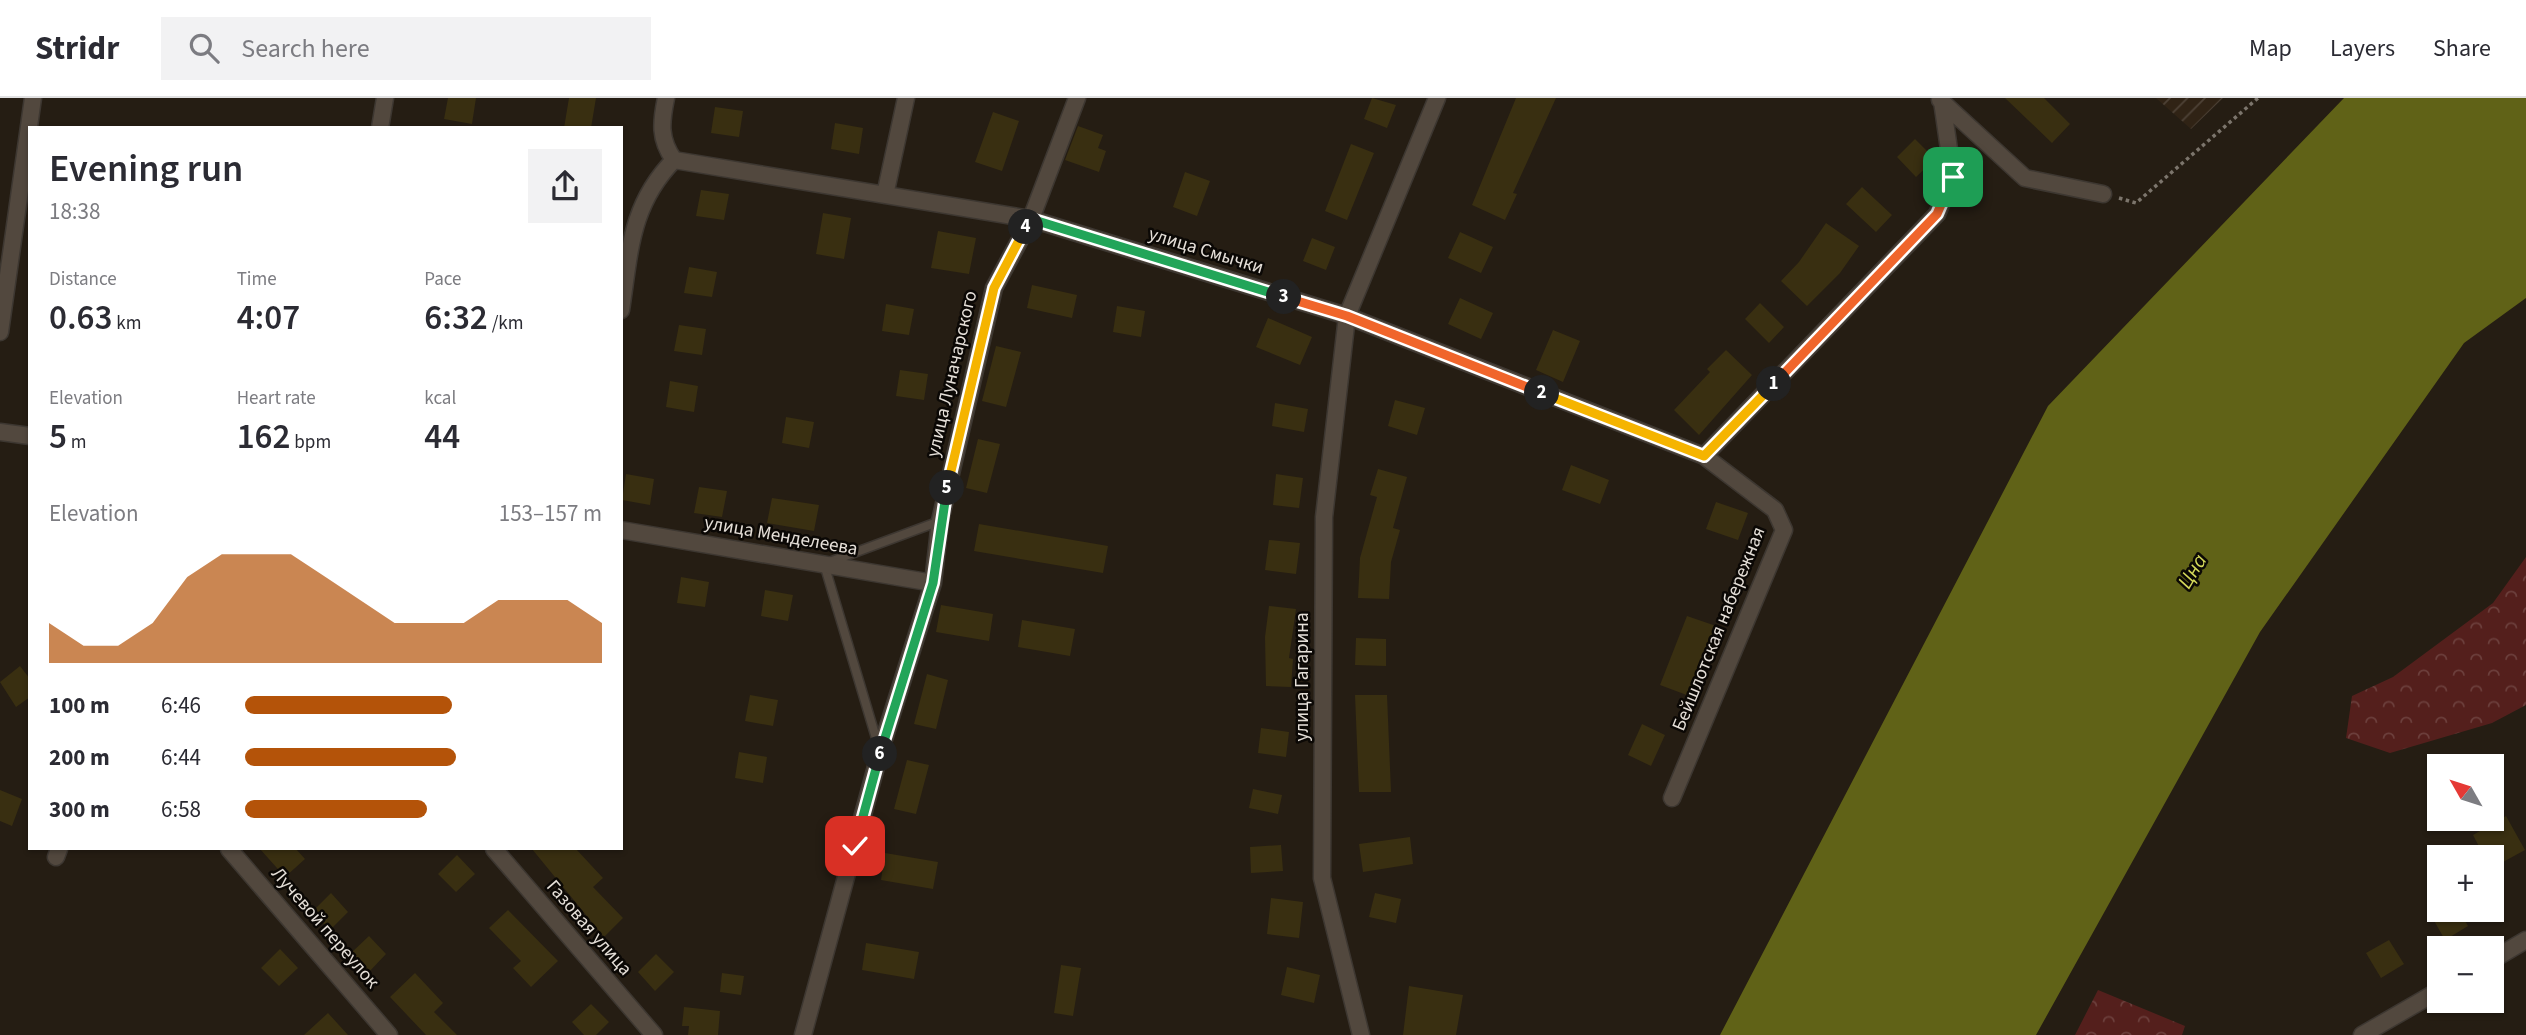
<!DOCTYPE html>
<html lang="en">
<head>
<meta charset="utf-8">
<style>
  :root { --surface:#fff; --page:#f2f2f3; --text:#2b2b33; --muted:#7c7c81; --line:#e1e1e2; --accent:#b45309 }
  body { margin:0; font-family:"Source Sans 3",sans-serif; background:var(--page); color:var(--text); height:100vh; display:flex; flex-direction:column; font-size:26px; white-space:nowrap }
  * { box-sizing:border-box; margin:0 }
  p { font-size:23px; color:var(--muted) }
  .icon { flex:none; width:38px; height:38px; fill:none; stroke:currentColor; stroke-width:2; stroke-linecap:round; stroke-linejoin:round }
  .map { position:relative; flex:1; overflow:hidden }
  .drawer { position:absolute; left:28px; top:28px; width:595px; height:724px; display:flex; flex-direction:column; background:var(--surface); border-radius:0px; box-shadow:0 2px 5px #0004 }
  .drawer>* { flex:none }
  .needle { width:46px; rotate:309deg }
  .tools { position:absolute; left:2427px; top:656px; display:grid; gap:14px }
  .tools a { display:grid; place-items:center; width:77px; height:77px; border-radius:0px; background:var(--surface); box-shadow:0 2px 5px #0004; font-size:35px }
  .pin { position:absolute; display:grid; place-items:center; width:60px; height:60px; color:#fff; margin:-30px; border-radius:14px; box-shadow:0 4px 10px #0006 }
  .km { position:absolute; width:35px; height:35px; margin:-18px; border-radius:50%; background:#222; color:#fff; font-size:19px; line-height:35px; text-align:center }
  .round { display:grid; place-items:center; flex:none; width:74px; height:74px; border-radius:0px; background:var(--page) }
  .summary { display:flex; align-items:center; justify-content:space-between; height:119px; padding:0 21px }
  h1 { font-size:38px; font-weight:600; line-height:52px }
  .metrics { display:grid; grid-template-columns:repeat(3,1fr); gap:10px; height:119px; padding:7px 21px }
  .metrics div { display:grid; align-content:center }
  .metrics b { font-size:35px; font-weight:600 }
  .metrics small { font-size:19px; font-weight:400 }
  .metrics p { font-size:19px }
  .chart { height:196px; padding:14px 21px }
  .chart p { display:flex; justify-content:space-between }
  .chart svg { width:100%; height:126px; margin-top:7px; fill:var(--accent); opacity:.7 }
  ul { padding:0 21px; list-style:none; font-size:23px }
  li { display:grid; grid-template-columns:112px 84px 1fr; align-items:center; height:52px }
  li i { height:18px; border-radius:9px; background:var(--accent) }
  header { display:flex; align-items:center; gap:42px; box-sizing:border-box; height:98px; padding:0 35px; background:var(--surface); border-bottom:2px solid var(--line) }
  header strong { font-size:33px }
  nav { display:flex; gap:38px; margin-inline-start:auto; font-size:24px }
  .search { width:490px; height:63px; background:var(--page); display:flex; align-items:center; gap:18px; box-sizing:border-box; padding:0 24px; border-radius:0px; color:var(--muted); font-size:26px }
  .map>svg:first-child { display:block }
  .industrial { fill:url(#industrial-furrows) }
  .forest { fill:url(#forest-crowns) }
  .water { fill:#606217 }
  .building { fill:#392f11 }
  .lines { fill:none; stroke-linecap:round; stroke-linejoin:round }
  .lane-casing { stroke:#3d3731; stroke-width:11 }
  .street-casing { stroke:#3d3731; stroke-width:19 }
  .path { stroke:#7c756c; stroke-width:3.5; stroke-dasharray:3.5 3.5; stroke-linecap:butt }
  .lane { stroke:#52483e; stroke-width:8 }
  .street { stroke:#52483e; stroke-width:16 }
  .split-1-casing { stroke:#fff; stroke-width:14 }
  .split-2-casing { stroke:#fff; stroke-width:14 }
  .split-3-casing { stroke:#fff; stroke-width:14 }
  .split-4-casing { stroke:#fff; stroke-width:14 }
  .split-5-casing { stroke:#fff; stroke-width:14 }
  .split-6-casing { stroke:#fff; stroke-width:14 }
  .split-7-casing { stroke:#fff; stroke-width:14 }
  .split-1 { stroke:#f0652b; stroke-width:9 }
  .split-2 { stroke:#f5b400; stroke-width:9 }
  .split-3 { stroke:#f0652b; stroke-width:9 }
  .split-4 { stroke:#22a559; stroke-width:9 }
  .split-5 { stroke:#f5b400; stroke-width:9 }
  .split-6 { stroke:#22a559; stroke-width:9 }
  .split-7 { stroke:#22a559; stroke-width:9 }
  .labels { text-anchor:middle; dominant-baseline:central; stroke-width:5; stroke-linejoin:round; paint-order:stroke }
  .street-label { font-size:19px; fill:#e5dfd8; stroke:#0b0805 }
  .water-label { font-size:21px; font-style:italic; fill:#d4d85a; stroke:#0b0805 }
</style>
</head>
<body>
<header>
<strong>Stridr</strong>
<div class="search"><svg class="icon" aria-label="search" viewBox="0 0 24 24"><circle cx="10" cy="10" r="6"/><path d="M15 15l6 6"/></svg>Search here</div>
<nav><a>Map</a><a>Layers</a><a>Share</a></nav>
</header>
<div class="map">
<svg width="2526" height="937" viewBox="0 0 2526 937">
  <defs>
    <pattern id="industrial-furrows" width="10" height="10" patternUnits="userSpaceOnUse" patternTransform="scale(1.75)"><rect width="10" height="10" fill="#302315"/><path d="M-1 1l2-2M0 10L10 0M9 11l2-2" fill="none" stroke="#4e4236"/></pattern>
    <pattern id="forest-crowns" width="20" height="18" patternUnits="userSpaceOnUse" patternTransform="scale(1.75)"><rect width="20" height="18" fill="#541f1c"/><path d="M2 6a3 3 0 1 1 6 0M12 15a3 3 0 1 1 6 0" fill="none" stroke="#6c3f3c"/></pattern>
  </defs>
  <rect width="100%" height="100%" fill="#251d13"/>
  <!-- industrial -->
  <path class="industrial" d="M2156 0H2223L2191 31Z"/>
  <!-- forest -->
  <path class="forest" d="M2526 459V607L2492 625 2390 655 2346 640 2352 598 2393 579 2493 505Z
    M2098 892 2185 928 2182 937H2075Z"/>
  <!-- water -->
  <path class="water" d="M2344 0H2526V200L2464 245 2260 534 2036 937H1720L2048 308Z"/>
  <!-- building -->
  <path class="building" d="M448 0H476L472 26 444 21Z
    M569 0H596L591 30H564Z
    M1372 0 1396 7 1387 30 1364 21Z
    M1516 0H1556L1513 95 1517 96 1505 122 1472 107Z
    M2005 0H2044L2070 26 2052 45Z
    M715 9 743 13 739 39 711 35Z
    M993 14 1019 23 1002 73 975 64Z
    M835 25 863 30 859 56 831 51Z
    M1078 28 1103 37 1098 50 1106 53 1099 74 1065 62Z
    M1915 41 1935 61 1916 79 1897 59Z
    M1351 46 1374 55 1347 122 1325 113Z
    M1185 74 1210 83 1197 118 1173 109Z
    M1862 89 1892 117 1876 134 1846 106Z
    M701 92 729 96 724 122 696 118Z
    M823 115 851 120 844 161 816 156Z
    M1826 125 1859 148 1840 175 1807 208 1781 183 1799 164Z
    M938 133 976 140 969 176 931 170Z
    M1460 134 1493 149 1481 175 1448 160Z
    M1312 140 1335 149 1326 172 1303 163Z
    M689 169 717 174 712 199 684 195Z
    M1032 187 1077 197 1072 220 1027 210Z
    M1460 200 1493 215 1481 241 1448 226Z
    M1760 205 1784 229 1769 245 1745 221Z
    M886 206 914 211 909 237 882 233Z
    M1117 208 1145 213 1141 239 1113 234Z
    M1268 220 1312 239 1300 267 1256 249Z
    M679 227 706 231 702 257 674 253Z
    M1553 232 1580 243 1563 284 1536 272Z
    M996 248 1021 254 1006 309 982 303Z
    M1726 252 1752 277 1699 337 1674 312 1710 274 1707 271Z
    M900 272 928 276 924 302 896 298Z
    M670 283 698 288 694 314 666 309Z
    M1395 302 1425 310 1417 337 1388 328Z
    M1275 305 1308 311 1304 334 1272 328Z
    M786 319 814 324 809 350 782 345Z
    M978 341 1000 346 987 395 966 390Z
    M1571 367 1609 382 1600 406 1562 392Z
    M1378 371 1407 379 1393 430 1400 432 1391 464 1389 501 1358 500 1360 460 1377 399 1370 397Z
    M626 376 654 381 650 407 622 402Z
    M1276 376 1303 380 1299 410 1273 407Z
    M699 389 727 393 722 419 694 415Z
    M772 400 819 407 814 433 767 425Z
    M1716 404 1748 415 1738 442 1706 431Z
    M979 426 1108 448 1103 475 974 453Z
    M1269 442 1300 445 1296 476 1265 472Z
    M681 479 709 484 705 509 677 505Z
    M765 492 793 497 788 523 761 518Z
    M941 507 993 516 989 543 936 534Z
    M1269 508 1296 511 1289 560 1293 561 1291 589 1266 588 1265 539Z
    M1687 518 1719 529 1692 599 1660 587Z
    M1022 522 1075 531 1070 558 1018 549Z
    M1356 540 1386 541V568L1355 567Z
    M20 568 30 581V599L16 609 0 584Z
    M927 576 948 582 936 631 914 626Z
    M750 597 778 602 773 628 745 623Z
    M1355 597H1387L1391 694H1359Z
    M1642 626 1665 637 1651 668 1628 657Z
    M1261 630 1289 634 1286 659 1258 655Z
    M739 654 767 659 763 685 735 680Z
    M907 662 929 667 916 716 894 711Z
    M1253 691 1282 697 1278 716 1249 710Z
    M0 692 22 701 12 728 0 723Z
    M2506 718 2525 752 2492 770V760H2485L2473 737Z
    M1410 739 1413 766 1363 774 1359 746Z
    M1281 747 1283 773 1251 775 1250 749Z
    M260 751H296L305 761 285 779Z
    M532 751H576L603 780 593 789 623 820 604 839Z
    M885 755 938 764 933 791 881 782Z
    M457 757 475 776 456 794 438 776Z
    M331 795 348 814 330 832 312 814Z
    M1375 795 1401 801 1396 825 1369 819Z
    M1271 800 1303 804 1299 840 1267 836Z
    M508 812 558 863 531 889 513 870 521 863 489 830Z
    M2428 812H2459L2468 828 2445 842Z
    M369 838 386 856 368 875 350 856Z
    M2389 842 2404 866 2381 880 2366 855Z
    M866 845 919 854 914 881 862 872Z
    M280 851 298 870 279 888 261 870Z
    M656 856 674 874 655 893 638 874Z
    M1061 867 1081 870 1073 918 1054 915Z
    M1287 869 1320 877 1314 905 1281 897Z
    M415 875 443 905 434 914 457 937H426L390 899Z
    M722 875 744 878 741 897 720 894Z
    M1409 888 1463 897 1456 937H1403Z
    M591 906 609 924 596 937H584L572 924Z
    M684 909 720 913 718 937H688L689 928H682Z
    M328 915 348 937H304Z"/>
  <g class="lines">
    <defs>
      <path id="lane" d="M879 650 824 466 940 423"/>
      <path id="street" d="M1940 2 2025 80 2103 96
        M380 30 385 0
        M674 62 1031 121 1347 218 1704 358
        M885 97 906 0
        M621 212C630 154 630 107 674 62 659 41 661 24 666 0
        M0 234 33 0
        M0 334 30 338
        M621 432 933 485
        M1672 700 1784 432 1775 412 1704 358 1937 116 1953 79 1942 3
        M229 751 389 937
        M494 751 654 937
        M56 759 59 751
        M2492 862 2526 842
        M803 937 880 654 933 485 940 423 994 190 1031 121 1077 0
        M1361 937 1322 780 1324 419 1347 218 1437 0
        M2362 937 2440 892"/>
    </defs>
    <!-- lane casing -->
    <use href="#lane" class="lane-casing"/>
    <!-- street casing -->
    <use href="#street" class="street-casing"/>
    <!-- path -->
    <path class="path" d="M2119 100 2136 105 2258 0"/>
    <!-- lane -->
    <use href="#lane" class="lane"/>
    <!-- street -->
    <use href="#street" class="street"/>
  </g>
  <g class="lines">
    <defs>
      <path id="split-1" d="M1774 286 1937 116 1953 79"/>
      <path id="split-2" d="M1542 295 1704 358 1774 286"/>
      <path id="split-3" d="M1284 199 1347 218 1542 295"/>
      <path id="split-4" d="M1026 129 1031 121 1284 199"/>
      <path id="split-5" d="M947 390 994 190 1026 129"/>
      <path id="split-6" d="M880 656 933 485 947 390"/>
      <path id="split-7" d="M855 748 880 656"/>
    </defs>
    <!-- split-1 casing -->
    <use href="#split-1" class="split-1-casing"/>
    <!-- split-2 casing -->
    <use href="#split-2" class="split-2-casing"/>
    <!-- split-3 casing -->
    <use href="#split-3" class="split-3-casing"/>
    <!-- split-4 casing -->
    <use href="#split-4" class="split-4-casing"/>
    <!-- split-5 casing -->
    <use href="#split-5" class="split-5-casing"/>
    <!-- split-6 casing -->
    <use href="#split-6" class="split-6-casing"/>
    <!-- split-7 casing -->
    <use href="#split-7" class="split-7-casing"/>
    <!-- split-1 -->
    <use href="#split-1" class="split-1"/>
    <!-- split-2 -->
    <use href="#split-2" class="split-2"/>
    <!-- split-3 -->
    <use href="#split-3" class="split-3"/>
    <!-- split-4 -->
    <use href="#split-4" class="split-4"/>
    <!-- split-5 -->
    <use href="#split-5" class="split-5"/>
    <!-- split-6 -->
    <use href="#split-6" class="split-6"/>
    <!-- split-7 -->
    <use href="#split-7" class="split-7"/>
  </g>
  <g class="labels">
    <!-- street labels -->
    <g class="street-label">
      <text transform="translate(1206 153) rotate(17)">улица Смычки</text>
      <text transform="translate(952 276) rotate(-77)">улица Луначарского</text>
      <text transform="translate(781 438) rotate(10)">улица Менделеева</text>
      <text transform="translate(1719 531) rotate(-68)">Бейшлотская набережная</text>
      <text transform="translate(1302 579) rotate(-90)">улица Гагарина</text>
      <text transform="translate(325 830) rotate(49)">Лучевой переулок</text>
      <text transform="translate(589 830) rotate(49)">Газовая улица</text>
    </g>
    <!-- water labels -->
    <g class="water-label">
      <text transform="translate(2192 473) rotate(-59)">Цна</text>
    </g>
  </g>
</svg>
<div class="tools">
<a><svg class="needle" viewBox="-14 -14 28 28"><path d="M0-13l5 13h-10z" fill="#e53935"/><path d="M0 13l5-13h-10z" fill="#7c7c81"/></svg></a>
<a>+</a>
<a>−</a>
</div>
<div class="pin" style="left:1953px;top:79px;background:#1e9e55"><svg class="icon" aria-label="arrive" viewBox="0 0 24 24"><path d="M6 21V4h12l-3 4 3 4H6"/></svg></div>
<div class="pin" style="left:855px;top:748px;background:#d93025"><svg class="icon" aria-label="check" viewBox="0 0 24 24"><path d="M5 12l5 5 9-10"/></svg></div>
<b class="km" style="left:1774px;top:286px">1</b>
<b class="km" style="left:1542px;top:295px">2</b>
<b class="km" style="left:1284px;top:199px">3</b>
<b class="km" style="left:1026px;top:129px">4</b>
<b class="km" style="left:947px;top:390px">5</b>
<b class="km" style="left:880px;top:656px">6</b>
<section class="drawer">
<div class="summary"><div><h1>Evening run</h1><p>18:38</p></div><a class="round"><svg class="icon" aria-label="share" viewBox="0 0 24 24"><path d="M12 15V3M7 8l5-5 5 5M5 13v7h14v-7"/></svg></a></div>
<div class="metrics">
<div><p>Distance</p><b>0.63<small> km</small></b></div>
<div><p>Time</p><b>4:07</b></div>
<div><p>Pace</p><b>6:32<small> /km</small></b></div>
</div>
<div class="metrics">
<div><p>Elevation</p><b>5<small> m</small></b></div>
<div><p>Heart rate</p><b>162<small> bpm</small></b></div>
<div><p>kcal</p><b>44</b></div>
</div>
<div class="chart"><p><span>Elevation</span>153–157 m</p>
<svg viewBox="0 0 160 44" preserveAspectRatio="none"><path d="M0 44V30L10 38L20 38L30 30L40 14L50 6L60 6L70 6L80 14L90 22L100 30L110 30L120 30L130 22L140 22L150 22L160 30V44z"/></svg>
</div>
<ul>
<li><b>100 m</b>6:46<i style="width:58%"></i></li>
<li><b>200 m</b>6:44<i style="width:59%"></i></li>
<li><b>300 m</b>6:58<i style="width:51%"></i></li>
</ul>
</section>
</div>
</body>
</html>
